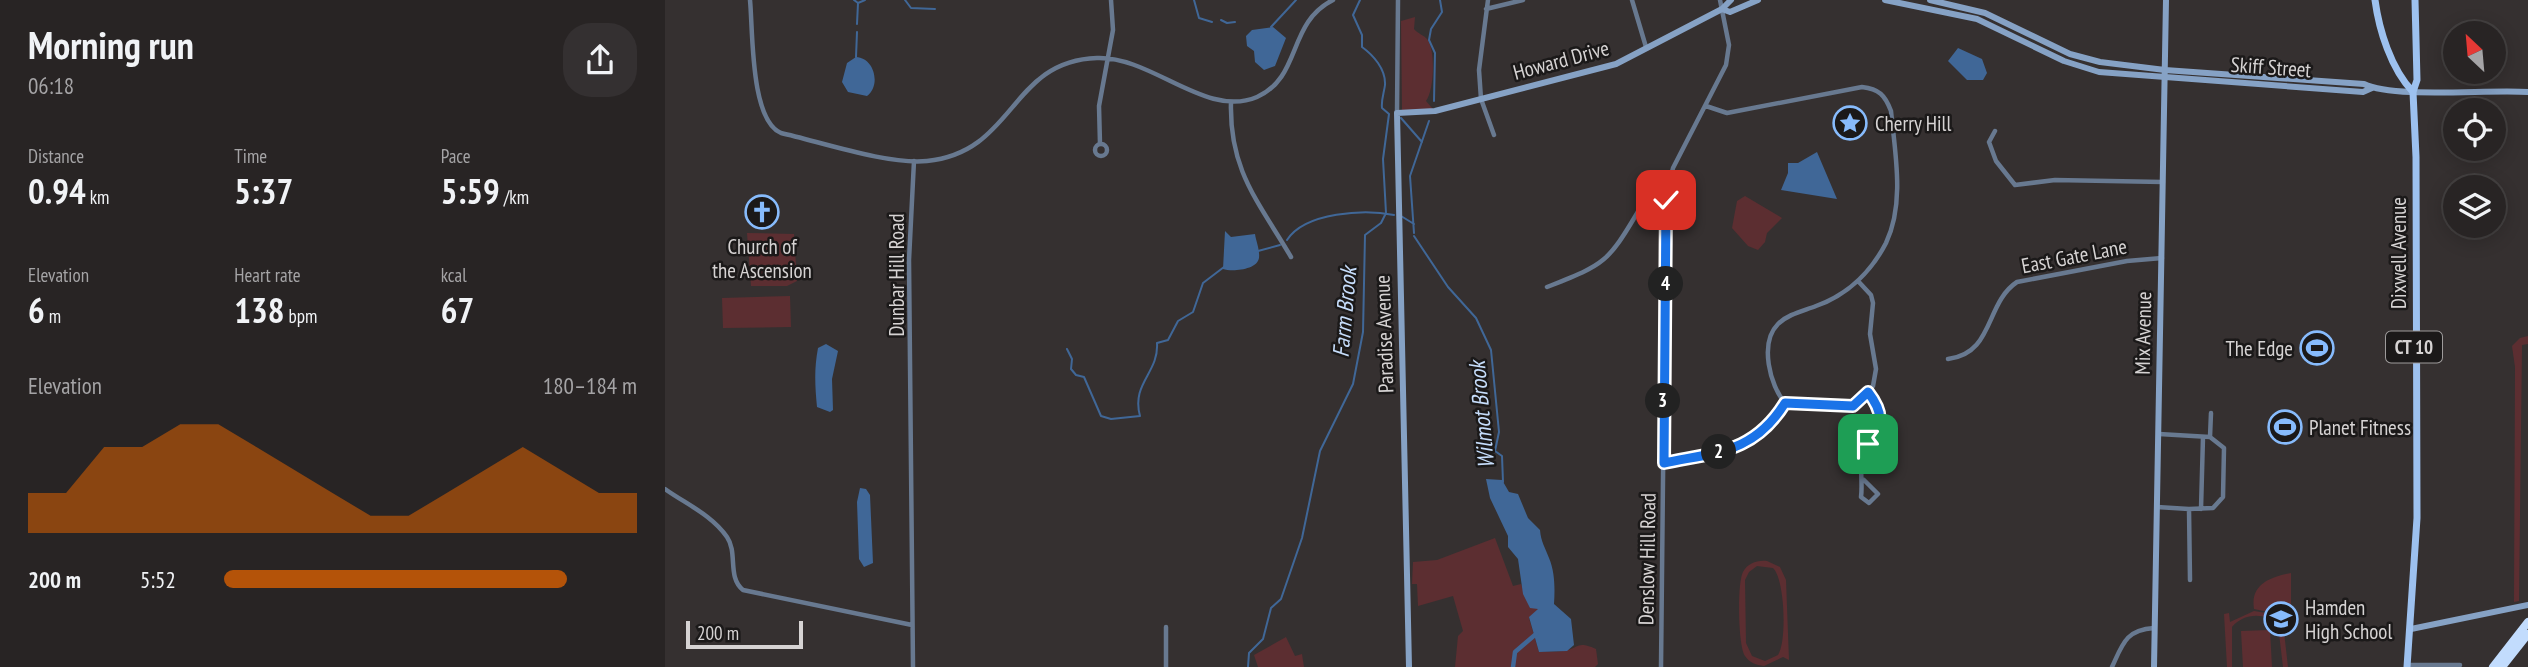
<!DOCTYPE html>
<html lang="en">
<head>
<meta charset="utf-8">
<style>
  :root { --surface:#282424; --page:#343031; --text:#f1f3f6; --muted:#a5a4a6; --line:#444141; --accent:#b45309 }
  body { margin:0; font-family:"PT Sans Narrow",sans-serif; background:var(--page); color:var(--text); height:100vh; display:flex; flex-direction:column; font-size:26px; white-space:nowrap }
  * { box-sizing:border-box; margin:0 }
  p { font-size:23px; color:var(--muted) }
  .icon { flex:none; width:38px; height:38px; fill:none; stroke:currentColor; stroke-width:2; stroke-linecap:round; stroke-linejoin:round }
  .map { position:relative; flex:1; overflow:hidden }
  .side { display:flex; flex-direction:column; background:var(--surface); width:665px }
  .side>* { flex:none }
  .needle { width:46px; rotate:334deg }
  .fabs { position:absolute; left:1778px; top:21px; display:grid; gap:14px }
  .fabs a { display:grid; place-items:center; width:63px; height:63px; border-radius:50%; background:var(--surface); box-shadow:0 4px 18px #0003,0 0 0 2px var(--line); font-size:35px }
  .scale { position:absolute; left:21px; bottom:18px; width:117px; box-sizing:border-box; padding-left:7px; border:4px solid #d6d3d3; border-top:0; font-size:19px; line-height:24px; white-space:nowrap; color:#d6d3d3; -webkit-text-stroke:5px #1b1919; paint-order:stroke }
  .pin { position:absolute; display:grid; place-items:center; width:60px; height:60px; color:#fff; margin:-30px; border-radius:14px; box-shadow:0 4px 10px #0006 }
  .km { position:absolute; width:35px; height:35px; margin:-18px; border-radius:50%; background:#222; color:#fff; font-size:19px; line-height:35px; text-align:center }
  .round { display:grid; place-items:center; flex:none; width:74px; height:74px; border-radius:28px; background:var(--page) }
  .overview { display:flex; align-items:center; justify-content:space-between; height:119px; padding:0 28px }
  h1 { font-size:38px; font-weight:800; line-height:52px }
  .metrics { display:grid; grid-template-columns:repeat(3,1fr); gap:10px; height:119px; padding:7px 28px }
  .metrics div { display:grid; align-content:center }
  .metrics b { font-size:35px; font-weight:800 }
  .metrics small { font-size:19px; font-weight:400 }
  .metrics p { font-size:19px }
  .chart { height:196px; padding:14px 28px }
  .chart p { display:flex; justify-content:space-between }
  .chart svg { width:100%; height:126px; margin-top:7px; fill:var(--accent); opacity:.7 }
  ul { padding:0 28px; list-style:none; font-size:23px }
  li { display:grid; grid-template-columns:112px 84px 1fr; align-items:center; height:52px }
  li i { height:18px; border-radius:9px; background:var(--accent) }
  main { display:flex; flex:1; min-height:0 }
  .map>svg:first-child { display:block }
  .green { fill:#5c2e31; fill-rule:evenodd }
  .water { fill:#406797 }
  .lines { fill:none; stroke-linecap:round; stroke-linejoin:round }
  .stream { stroke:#406797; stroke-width:2 }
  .canal { stroke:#406797; stroke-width:4.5 }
  .street { stroke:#687990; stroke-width:4.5 }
  .secondary { stroke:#86a2c5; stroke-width:6 }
  .primary { stroke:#9dc1ef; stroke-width:7 }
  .highway { stroke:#c2dcfd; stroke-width:8 }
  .route-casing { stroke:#fff; stroke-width:14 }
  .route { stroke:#1a73e8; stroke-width:9 }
  .labels { text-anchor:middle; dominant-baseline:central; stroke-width:5; stroke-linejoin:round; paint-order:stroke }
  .shield { fill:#1b1919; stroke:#9e9b9b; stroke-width:2 }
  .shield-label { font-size:19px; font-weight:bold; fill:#d6d3d3 }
  .street-label { font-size:21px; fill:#d6d3d3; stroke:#1b1919 }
  .poi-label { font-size:21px; fill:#d6d3d3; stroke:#1b1919; text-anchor:start }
  .water-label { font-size:23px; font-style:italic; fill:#c6ddfb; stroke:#1b1919 }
</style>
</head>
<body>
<main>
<section class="side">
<div class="overview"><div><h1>Morning run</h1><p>06:18</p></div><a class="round"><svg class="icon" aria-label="share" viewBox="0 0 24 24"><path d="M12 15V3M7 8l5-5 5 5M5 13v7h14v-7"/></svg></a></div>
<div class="metrics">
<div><p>Distance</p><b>0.94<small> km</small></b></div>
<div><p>Time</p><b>5:37</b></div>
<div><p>Pace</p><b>5:59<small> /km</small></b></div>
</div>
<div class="metrics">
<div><p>Elevation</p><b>6<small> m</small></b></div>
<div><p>Heart rate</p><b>138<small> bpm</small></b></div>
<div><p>kcal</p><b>67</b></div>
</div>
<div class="chart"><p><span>Elevation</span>180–184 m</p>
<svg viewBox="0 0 160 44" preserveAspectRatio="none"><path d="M0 44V30L10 30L20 14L30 14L40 6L50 6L60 14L70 22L80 30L90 38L100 38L110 30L120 22L130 14L140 22L150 30L160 30V44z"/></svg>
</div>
<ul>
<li><b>200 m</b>5:52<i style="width:83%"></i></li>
</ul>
</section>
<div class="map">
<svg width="1863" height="667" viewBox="0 0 1863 667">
  <rect width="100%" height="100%" fill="#353030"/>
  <!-- green -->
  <path class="green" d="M750 17 749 29C753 34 759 35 762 39 771 50 769 91 761 101L768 109 737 110 736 21Z
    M1080 196 1117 218 1102 233 1100 242 1093 250 1083 246 1067 228 1072 201Z
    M82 233 129 234 132 281 122 286H86Z
    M125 296 126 327 58 328 57 298Z
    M1863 336V344L1857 345 1854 601 1849 602 1850 367 1847 346 1855 338Z
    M830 538 848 586 856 584 865 608H875L864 618 874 652C881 651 890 652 898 651 914 649 911 640 931 649L933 664 930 667H790L793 636 798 631 788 596 753 606 752 584H747L748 562 772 560Z
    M1102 561 1115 567 1121 580 1124 660 1118 657 1099 666C1091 665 1085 663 1080 656 1073 646 1072 583 1078 572 1083 563 1092 560 1102 561ZM1092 566 1108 568C1120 579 1122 642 1113 655L1100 661 1087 656 1081 643 1080 580 1084 572Z
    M1626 573V615L1622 616 1589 609C1585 584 1606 577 1626 573Z
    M1589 611 1607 614 1618 623 1623 667H1618L1613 625C1600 612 1579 613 1567 627V667H1562L1559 614 1564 613 1565 622Z
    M1605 630 1607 667H1578L1576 631Z
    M621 637 630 656 637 654 639 667H593L589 655Z"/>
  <!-- water -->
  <path class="water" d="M608 27 621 38 610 66 599 70 590 62 589 51 582 46 581 36 587 30Z
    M1293 48 1317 59 1322 73 1318 80H1302L1283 61Z
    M191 57C210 58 216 86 202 96L183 92 177 82 182 63Z
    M1152 152 1172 199 1116 190 1123 173V163H1133Z
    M560 231 566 237 590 234C591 241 595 250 594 258 592 270 567 272 558 269Z
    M161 344 173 351 167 379 168 410 165 412 152 407C150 386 149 369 153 348Z
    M821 479 837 480 844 492 853 494 863 518 875 530C876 542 880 547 884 558 890 572 890 589 889 604L906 619 909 645 902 651 874 652 864 617 873 609 865 608 858 594 853 559 843 547V536L825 498Z
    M195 488 201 489 205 495 208 563 199 567 194 559 192 502Z"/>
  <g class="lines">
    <!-- stream -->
    <path class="stream" d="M189 0 193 3 200 0
      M240 0 246 8 270 9
      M529 0 534 18 547 22
      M556 20 562 23 570 22
      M192 24 193 3
      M606 27 631 0
      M191 57 192 32
      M769 101 770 53 764 40 766 29 777 12 775 0
      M736 118 757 142
      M736 216 749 224
      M749 233 745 176 764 121
      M749 236 783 287 811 318 826 350 834 432 830 451 837 456 838 482
      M622 240C640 212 700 209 729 215
      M593 251 615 245
      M402 349 407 359 406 369 411 375 419 377 436 416 446 419 475 416C466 383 494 373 492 343L503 340 513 321 528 312 538 283 559 267
      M583 667 584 653 598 639 606 608 616 599 637 538 655 451 688 384 698 332 700 235 716 223 721 213 718 159 724 114 717 108C716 100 719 93 720 85 721 69 708 55 697 47V35L688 15 695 0"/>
    <!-- canal -->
    <path class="canal" d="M848 667 850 652 871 634"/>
    <!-- street -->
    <path class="street" d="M85 0C88 30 85 120 116 133 156 142 223 165 262 161 351 152 344 61 432 58 487 56 541 119 592 97 637 77 622 23 668 0
      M823 0 814 70 816 99 829 135
      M967 0 981 47
      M821 9 858 0
      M566 102C564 170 593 201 626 257
      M732 113 733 0
      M1330 131 1324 142 1331 161 1350 185 1390 180 1498 182
      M435 144 434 106 448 30 446 0
      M430 150a6 6 0 1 1 12 0a6 6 0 1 1-12 0Z
      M1003 188 1008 168 1061 65 1064 45 1055 0
      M882 287C940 264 942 264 974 210L981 205 1001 200 996 667
      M1283 359C1329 354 1320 303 1352 282L1462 261 1497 258
      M1120 403 1188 406 1208 386 1211 369 1205 334 1208 303 1206 295 1193 281
      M1494 434 1545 437 1546 413
      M999 463C1052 452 1089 453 1120 403 1105 386 1094 343 1113 324 1123 314 1138 311 1151 306 1182 295 1206 272 1221 243 1240 203 1230 153 1226 111 1220 95 1214 89 1197 87L1062 113 1041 106
      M1199 480 1213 494 1204 503 1196 497C1198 483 1194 467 1198 454 1207 424 1232 429 1203 392
      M0 489C21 504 47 515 62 537 73 553 62 577 78 590L247 625
      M1492 507 1524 509 1525 580
      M1524 509 1548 508 1558 497 1559 448 1545 437
      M1536 509 1538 437
      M1743 665H1795
      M248 667 244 260 249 161
      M501 667V627
      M1447 667C1458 643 1461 630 1489 628"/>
    <!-- secondary -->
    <path class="secondary" d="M1220 0 1312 19 1399 61 1434 72 1698 92 1707 88
      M1265 0 1320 13 1405 54 1435 62 1500 70 1699 84C1729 99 1824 89 1863 92
      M1057 9 1065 12 1093 0
      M1746 629 1863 605
      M744 667 732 113 770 111 951 64 1057 9 1066 0
      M1489 667 1501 0"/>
    <!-- primary -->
    <path class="primary" d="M1710 0C1714 30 1726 69 1748 92
      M1742 667 1752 518 1751 157 1748 92 1752 80 1750 0"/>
    <!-- highway -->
    <path class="highway" d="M1828 667 1863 622
      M1837 667 1863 634"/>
  </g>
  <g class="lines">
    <defs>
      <path id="route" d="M1001 200 999 463C1052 452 1089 453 1120 403L1188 406 1203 392C1219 413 1218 424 1203 444"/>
    </defs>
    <!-- route casing -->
    <use href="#route" class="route-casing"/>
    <!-- route -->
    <use href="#route" class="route"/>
  </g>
  <!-- icons -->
  <defs>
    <symbol id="sight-ring" viewBox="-11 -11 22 22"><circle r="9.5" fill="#1b1919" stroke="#87bbfc" stroke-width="1.5"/><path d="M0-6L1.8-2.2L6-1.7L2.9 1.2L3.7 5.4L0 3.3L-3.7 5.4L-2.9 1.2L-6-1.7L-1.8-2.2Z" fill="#87bbfc"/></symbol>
    <symbol id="church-ring" viewBox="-11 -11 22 22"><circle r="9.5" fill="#1b1919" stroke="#87bbfc" stroke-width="1.5"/><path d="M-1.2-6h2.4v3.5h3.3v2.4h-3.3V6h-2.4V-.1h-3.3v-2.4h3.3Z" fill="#87bbfc"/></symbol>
    <symbol id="stadium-ring" viewBox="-11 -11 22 22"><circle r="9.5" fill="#1b1919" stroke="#87bbfc" stroke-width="1.5"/><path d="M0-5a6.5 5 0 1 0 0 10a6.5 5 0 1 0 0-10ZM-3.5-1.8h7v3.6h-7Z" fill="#87bbfc"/></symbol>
    <symbol id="school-ring" viewBox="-11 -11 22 22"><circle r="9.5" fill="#1b1919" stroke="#87bbfc" stroke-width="1.5"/><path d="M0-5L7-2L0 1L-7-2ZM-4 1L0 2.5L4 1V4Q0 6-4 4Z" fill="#87bbfc"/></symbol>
  </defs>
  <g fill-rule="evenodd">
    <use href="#sight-ring" x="1166" y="104" width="38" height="38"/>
    <use href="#church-ring" x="78" y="193" width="38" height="38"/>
    <use href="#stadium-ring" x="1633" y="329" width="38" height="38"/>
    <use href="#stadium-ring" x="1601" y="408" width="38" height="38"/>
    <use href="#school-ring" x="1597" y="600" width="38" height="38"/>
  </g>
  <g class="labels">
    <!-- shield labels -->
    <rect class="shield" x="1721" y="331.5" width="56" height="31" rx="5"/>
    <g class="shield-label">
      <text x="1749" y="347">CT 10</text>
    </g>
    <!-- street labels -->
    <g class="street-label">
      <text transform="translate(896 60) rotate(-15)">Howard Drive</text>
      <text transform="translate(1606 67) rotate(4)">Skiff Street</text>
      <text transform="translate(1733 253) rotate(-90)">Dixwell Avenue</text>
      <text transform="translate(1409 256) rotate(-11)">East Gate Lane</text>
      <text transform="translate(231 275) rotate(-90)">Dunbar Hill Road</text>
      <text transform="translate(1478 333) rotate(-89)">Mix Avenue</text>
      <text transform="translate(719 334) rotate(-92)">Paradise Avenue</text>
      <text transform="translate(982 559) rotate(-89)">Denslow Hill Road</text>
    </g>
    <!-- poi labels -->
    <g class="poi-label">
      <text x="1210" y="123">Cherry Hill</text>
      <text x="97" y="246" text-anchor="middle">Church of<tspan x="97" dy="24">the Ascension</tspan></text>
      <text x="1628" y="348" text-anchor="end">The Edge</text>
      <text x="1644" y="427">Planet Fitness</text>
      <text x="1640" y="607">Hamden<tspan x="1640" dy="24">High School</tspan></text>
    </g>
    <!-- water labels -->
    <g class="water-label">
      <text transform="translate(679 312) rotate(-85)">Farm Brook</text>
      <text transform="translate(816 415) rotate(-95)">Wilmot Brook</text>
    </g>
  </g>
</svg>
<div class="fabs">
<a><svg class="needle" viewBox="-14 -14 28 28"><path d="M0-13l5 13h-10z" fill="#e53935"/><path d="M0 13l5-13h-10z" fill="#a5a4a6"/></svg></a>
<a><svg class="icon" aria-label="locate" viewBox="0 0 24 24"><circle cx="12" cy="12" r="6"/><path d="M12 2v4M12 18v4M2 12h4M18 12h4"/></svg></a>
<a><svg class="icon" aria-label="layers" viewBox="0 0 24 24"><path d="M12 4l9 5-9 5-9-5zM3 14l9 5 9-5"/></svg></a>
</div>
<div class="scale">200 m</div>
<div class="pin" style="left:1203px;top:444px;background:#1e9e55"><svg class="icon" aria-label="arrive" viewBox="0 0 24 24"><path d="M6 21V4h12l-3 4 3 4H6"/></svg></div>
<div class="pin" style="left:1001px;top:200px;background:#d93025"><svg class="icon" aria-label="check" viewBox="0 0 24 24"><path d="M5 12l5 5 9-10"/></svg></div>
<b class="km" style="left:1054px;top:452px">2</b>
<b class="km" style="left:998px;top:401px">3</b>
<b class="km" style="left:1001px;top:284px">4</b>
</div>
</main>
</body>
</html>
